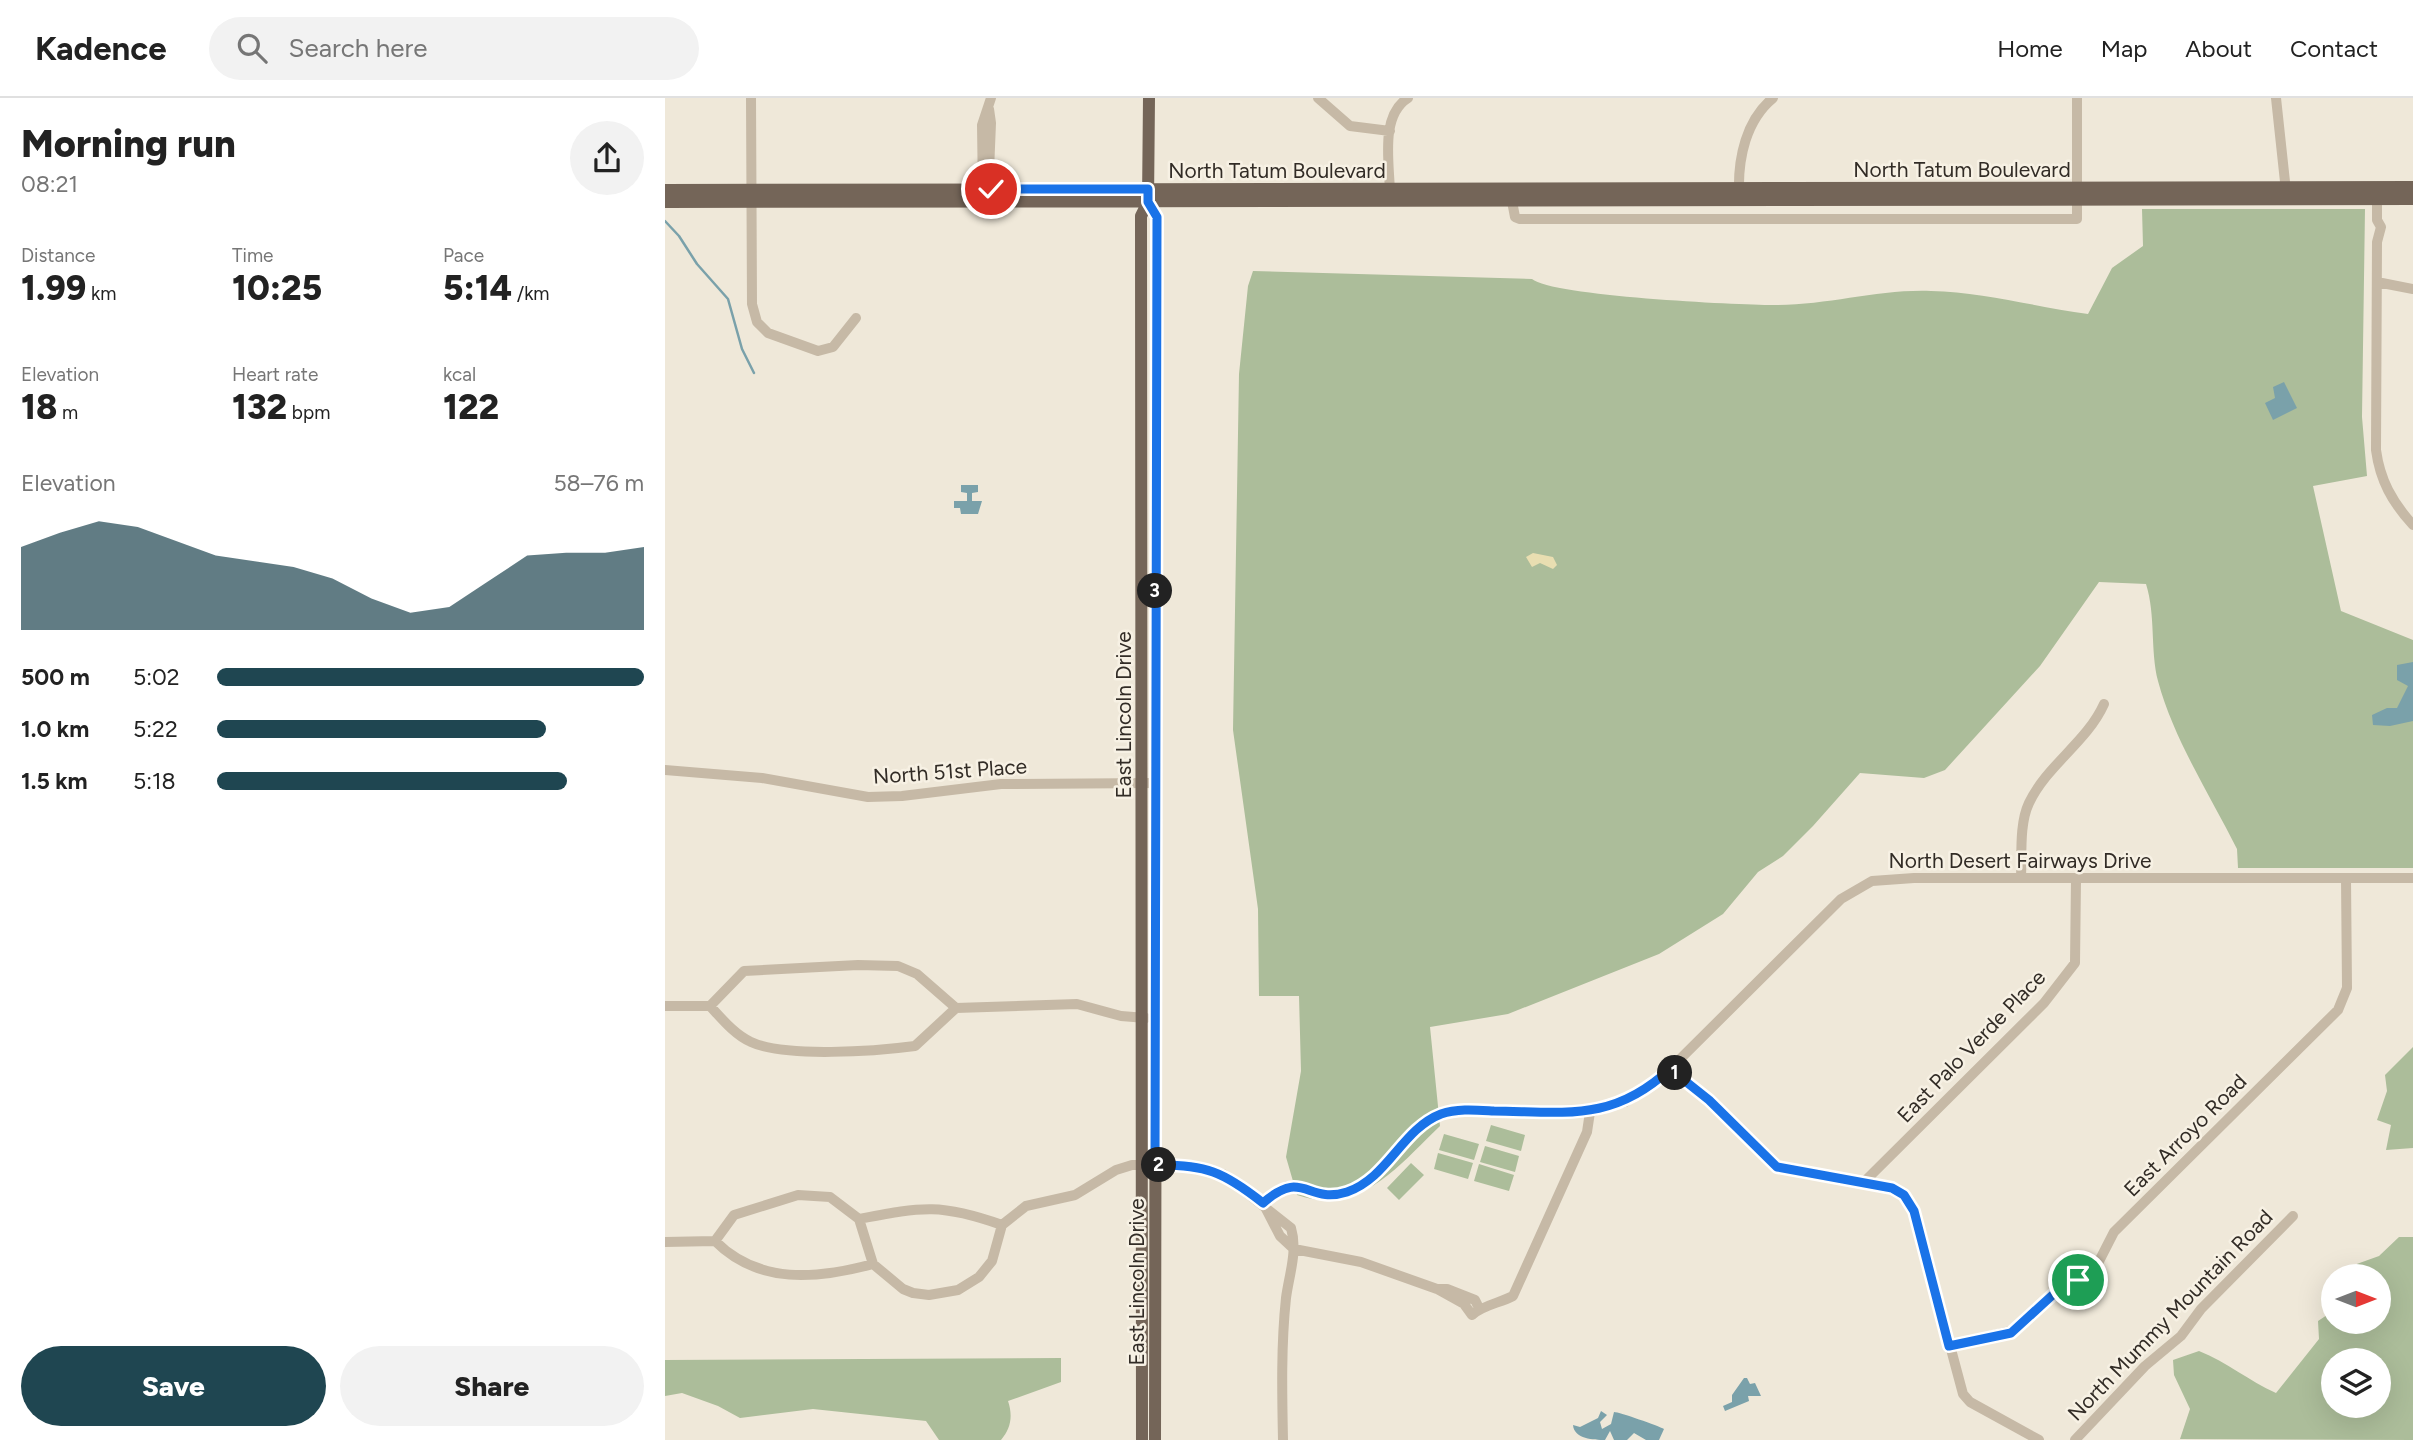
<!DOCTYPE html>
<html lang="en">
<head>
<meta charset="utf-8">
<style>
  :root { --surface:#fff; --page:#f2f2f2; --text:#222; --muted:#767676; --line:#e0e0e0; --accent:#1f4651 }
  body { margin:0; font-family:Figtree,sans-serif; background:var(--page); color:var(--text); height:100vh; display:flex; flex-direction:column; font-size:26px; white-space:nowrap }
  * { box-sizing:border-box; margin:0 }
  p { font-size:23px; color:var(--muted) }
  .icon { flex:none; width:38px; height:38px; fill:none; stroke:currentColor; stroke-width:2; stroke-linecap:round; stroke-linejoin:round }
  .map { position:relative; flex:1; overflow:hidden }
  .panel { display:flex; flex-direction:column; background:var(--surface); width:665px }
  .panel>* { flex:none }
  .needle { width:46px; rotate:90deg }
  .controls { position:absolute; left:1656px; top:1166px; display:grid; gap:14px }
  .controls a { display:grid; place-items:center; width:70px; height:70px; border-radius:50%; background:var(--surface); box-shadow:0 7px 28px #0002; font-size:35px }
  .pin { position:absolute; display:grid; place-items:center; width:60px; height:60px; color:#fff; margin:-30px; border:4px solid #fff; border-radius:50%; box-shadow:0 2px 7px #0007 }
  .km { position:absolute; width:35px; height:35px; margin:-18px; border-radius:50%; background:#222; color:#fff; font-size:19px; line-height:35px; text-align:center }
  .round { display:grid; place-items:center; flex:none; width:74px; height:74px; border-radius:37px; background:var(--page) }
  .summary { display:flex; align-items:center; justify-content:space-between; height:119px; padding:0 21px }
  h1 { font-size:38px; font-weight:800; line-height:52px }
  .figures { display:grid; grid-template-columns:repeat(3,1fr); gap:10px; height:119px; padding:7px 21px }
  .figures div { display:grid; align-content:center }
  .figures b { font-size:35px; font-weight:800 }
  .figures small { font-size:19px; font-weight:400 }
  .figures p { font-size:19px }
  .chart { height:196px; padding:14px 21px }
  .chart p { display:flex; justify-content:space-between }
  .chart svg { width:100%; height:126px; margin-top:7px; fill:var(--accent); opacity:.7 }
  .action { display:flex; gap:14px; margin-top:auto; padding:14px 21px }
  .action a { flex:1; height:80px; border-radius:42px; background:var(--accent); color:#fff; font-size:28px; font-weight:800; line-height:80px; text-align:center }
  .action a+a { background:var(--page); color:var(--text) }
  ul { padding:0 21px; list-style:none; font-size:23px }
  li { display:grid; grid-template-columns:112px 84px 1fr; align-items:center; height:52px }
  li i { height:18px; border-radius:9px; background:var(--accent) }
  header { display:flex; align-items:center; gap:42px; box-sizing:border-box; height:98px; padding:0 35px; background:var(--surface); border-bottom:2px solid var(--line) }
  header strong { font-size:33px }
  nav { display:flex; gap:38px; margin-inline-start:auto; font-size:24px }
  .search { width:490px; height:63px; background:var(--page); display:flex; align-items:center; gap:18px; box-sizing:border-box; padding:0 24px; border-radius:38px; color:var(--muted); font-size:26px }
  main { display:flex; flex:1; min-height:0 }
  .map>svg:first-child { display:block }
  .green { fill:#acbd9a; fill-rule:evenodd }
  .sand { fill:#e9deb1 }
  .water { fill:#7aa1aa }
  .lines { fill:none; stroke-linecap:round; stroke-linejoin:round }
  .stream { stroke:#7aa1aa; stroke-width:2.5 }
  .minor { stroke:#c6b9a6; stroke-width:10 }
  .major { stroke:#746558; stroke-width:12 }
  .route-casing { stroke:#fff; stroke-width:14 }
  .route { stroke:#1a73e8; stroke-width:9 }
  .labels { text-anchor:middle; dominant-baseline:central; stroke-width:5; stroke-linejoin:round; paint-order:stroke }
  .street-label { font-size:21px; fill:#322c26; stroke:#f7f1e4 }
</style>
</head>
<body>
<header>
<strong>Kadence</strong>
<div class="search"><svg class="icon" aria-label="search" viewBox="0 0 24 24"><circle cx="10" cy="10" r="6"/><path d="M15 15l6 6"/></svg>Search here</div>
<nav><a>Home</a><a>Map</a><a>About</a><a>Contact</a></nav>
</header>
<main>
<section class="panel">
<div class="summary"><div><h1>Morning run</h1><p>08:21</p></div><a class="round"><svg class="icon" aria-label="share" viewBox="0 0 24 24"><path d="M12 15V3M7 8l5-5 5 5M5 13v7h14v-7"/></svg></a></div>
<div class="figures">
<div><p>Distance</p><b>1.99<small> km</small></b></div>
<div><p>Time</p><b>10:25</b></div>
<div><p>Pace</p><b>5:14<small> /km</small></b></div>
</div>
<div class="figures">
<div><p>Elevation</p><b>18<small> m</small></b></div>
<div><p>Heart rate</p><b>132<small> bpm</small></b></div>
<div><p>kcal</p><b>122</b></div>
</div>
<div class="chart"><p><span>Elevation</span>58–76 m</p>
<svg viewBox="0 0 160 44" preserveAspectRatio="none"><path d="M0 44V15L10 10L20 6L30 8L40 13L50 18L60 20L70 22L80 26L90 33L100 38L110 36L120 27L130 18L140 17L150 17L160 15V44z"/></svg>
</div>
<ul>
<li><b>500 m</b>5:02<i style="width:100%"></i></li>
<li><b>1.0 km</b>5:22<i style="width:77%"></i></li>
<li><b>1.5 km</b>5:18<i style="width:82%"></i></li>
</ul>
<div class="action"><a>Save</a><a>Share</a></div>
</section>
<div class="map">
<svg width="1748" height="1342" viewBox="0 0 1748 1342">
  <rect width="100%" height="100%" fill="#efe8d9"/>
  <!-- green -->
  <path class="green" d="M1477 111H1700L1697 319 1702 378 1648 388 1676 513 1748 542V770H1573L1572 751C1545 697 1509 642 1493 583 1485 552 1491 518 1481 486L1434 484 1375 568 1280 672 1259 680 1195 675 1148 728 1118 758 1093 774 1058 816 994 856 843 916 765 929 775 1028C734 1067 695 1119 632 1097L621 1059 636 973 634 898H594L593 811 568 632 574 276 583 188 588 173 867 181C887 198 1072 207 1108 207 1161 208 1212 191 1266 193 1318 194 1371 209 1423 216L1447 170 1478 148Z
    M1748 949V1050L1721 1052 1726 1027 1712 1022 1722 993 1720 977Z
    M826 1027 860 1037 856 1053 821 1043Z
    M779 1036 814 1046 809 1062 774 1052Z
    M820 1048 854 1058 850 1074 815 1064Z
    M773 1055 808 1065 803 1081 769 1071Z
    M746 1065 759 1077 734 1102 722 1090Z
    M814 1066 849 1077 844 1093 809 1083Z
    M1734 1139H1748V1342L1515 1341 1525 1311 1509 1277 1508 1262 1534 1253C1562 1264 1584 1283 1611 1295L1654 1241 1653 1223 1668 1213V1223H1713V1178H1687L1689 1167 1714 1158ZM1668 1262H1713V1307H1668Z
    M396 1260V1284L343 1303C348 1318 346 1330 336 1342H274L261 1323 148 1311 75 1320 53 1308 17 1295 0 1298V1262Z"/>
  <!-- sand -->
  <path class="sand" d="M868 455 888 459 892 467 888 471 875 465 867 469 861 459Z"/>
  <!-- water -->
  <path class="water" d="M1619 284 1632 310 1608 322 1600 305 1610 300 1608 289Z
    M296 387H313V394L307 395V403H317L313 416H296L295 410H289V403H302V395L296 394Z
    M1748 564V623L1725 628 1708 627 1707 617 1722 610H1732L1743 588 1732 582V567Z
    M1079 1280H1082L1085 1286 1090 1285 1096 1298H1083L1084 1303 1060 1313 1058 1308 1067 1304V1297Z
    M936 1313 942 1317 935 1324 937 1331 946 1326 949 1314C954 1314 994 1328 999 1331L994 1342H981L969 1335 962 1342H949L945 1333 940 1342C929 1342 909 1341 908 1327L915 1329 933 1320Z"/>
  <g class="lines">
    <!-- stream -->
    <path class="stream" d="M0 123 14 138 32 166 63 201 77 251 89 275"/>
    <!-- minor -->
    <path class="minor" d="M86 0 87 206 92 224 103 235 153 253 168 249 191 220
      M653 0 685 28 725 33
      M1611 0 1621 93
      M1074 94C1073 60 1081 22 1108 0
      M318 97 317 27 326 0
      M323 97 326 25 324 11
      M725 97C725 68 714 18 743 0
      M1712 97V122L1716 129 1712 144 1711 352C1715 382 1727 404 1748 427
      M846 98 850 119 855 121H1412V0
      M1712 184 1748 191
      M0 672 97 680 203 699 237 698 336 686 490 685
      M1356 780C1357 757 1354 726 1364 705 1382 667 1422 644 1439 606
      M0 908H45
      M45 908 79 873 193 867 233 868 252 876 291 910
      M45 908C57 921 70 937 86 944 120 960 212 953 250 948L291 910
      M291 910 412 906 456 918 481 920
      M1005 971 1044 1002 1112 1069 1227 1090 1239 1097 1249 1113 1298 1296 1305 1304 1374 1342
      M1198 1085 1379 905 1410 865 1411 781
      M598 1105 622 1088 657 1096 676 1095 691 1090 718 1070 757 1028 780 1015 801 1012 925 1014 960 1004 997 979 1176 801 1207 783 1249 780H1748
      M600 1109 615 1138 629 1151 696 1164 772 1191H782L810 1202 814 1210
      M194 1121 208 1166
      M50 1143 69 1117 133 1097 165 1099 194 1121C257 1109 275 1105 337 1127
      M0 1144 50 1143C94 1187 152 1181 208 1166L238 1191 248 1195 264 1197 293 1192 314 1179 327 1163 337 1127 361 1108 410 1097 451 1072 467 1067H522L558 1076 626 1130C633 1153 624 1177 621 1200 616 1247 617 1295 618 1342
      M772 1191 799 1206 807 1217C818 1207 835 1205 848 1198L922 1034 925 1014
      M1285 1248 1353 1231 1393 1192 1428 1175 1449 1134 1673 912 1682 890 1681 780
      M1410 1342 1480 1268 1516 1238 1536 1211 1628 1118"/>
    <!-- major -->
    <path class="major" d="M0 92 1748 89
      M0 104 1748 101
      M483 104 492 119 490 1342
      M477 1342 476 118 483 104 484 0"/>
  </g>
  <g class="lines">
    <defs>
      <path id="route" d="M326 91H483V104L492 119 490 1067C540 1066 559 1074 598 1105 639 1069 641 1107 682 1094 723 1080 737 1031 776 1016 793 1010 812 1012 829 1013 901 1014 948 1024 1005 971L1044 1002 1112 1069 1227 1090 1239 1097 1249 1113 1284 1248 1346 1235 1393 1192 1413 1182"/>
    </defs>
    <!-- route casing -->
    <use href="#route" class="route-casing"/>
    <!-- route -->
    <use href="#route" class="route"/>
  </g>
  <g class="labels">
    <!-- street labels -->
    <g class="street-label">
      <text x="1297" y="71">North Tatum Boulevard</text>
      <text x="612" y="72">North Tatum Boulevard</text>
      <text transform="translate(458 617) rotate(-90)">East Lincoln Drive</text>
      <text transform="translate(285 673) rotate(-4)">North 51st Place</text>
      <text x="1355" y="762">North Desert Fairways Drive</text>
      <text transform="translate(1306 948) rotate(-46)">East Palo Verde Place</text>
      <text transform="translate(1520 1037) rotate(-45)">East Arroyo Road</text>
      <text transform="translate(471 1184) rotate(-90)">East Lincoln Drive</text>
      <text transform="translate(1505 1217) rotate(-46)">North Mummy Mountain Road</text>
    </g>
  </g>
</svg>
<div class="controls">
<a><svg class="needle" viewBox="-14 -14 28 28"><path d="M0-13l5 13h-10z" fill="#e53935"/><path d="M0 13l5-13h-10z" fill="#767676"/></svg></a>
<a><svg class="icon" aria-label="layers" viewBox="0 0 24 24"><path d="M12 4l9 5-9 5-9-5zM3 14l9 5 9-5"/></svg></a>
</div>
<div class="pin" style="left:1413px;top:1182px;background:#1e9e55"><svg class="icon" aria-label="arrive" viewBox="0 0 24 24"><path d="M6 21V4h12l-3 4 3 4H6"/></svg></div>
<div class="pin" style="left:326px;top:91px;background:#d93025"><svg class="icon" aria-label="check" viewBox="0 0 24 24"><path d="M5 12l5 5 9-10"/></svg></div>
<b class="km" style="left:1010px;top:975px">1</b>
<b class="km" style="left:494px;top:1067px">2</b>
<b class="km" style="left:490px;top:493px">3</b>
</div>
</main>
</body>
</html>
